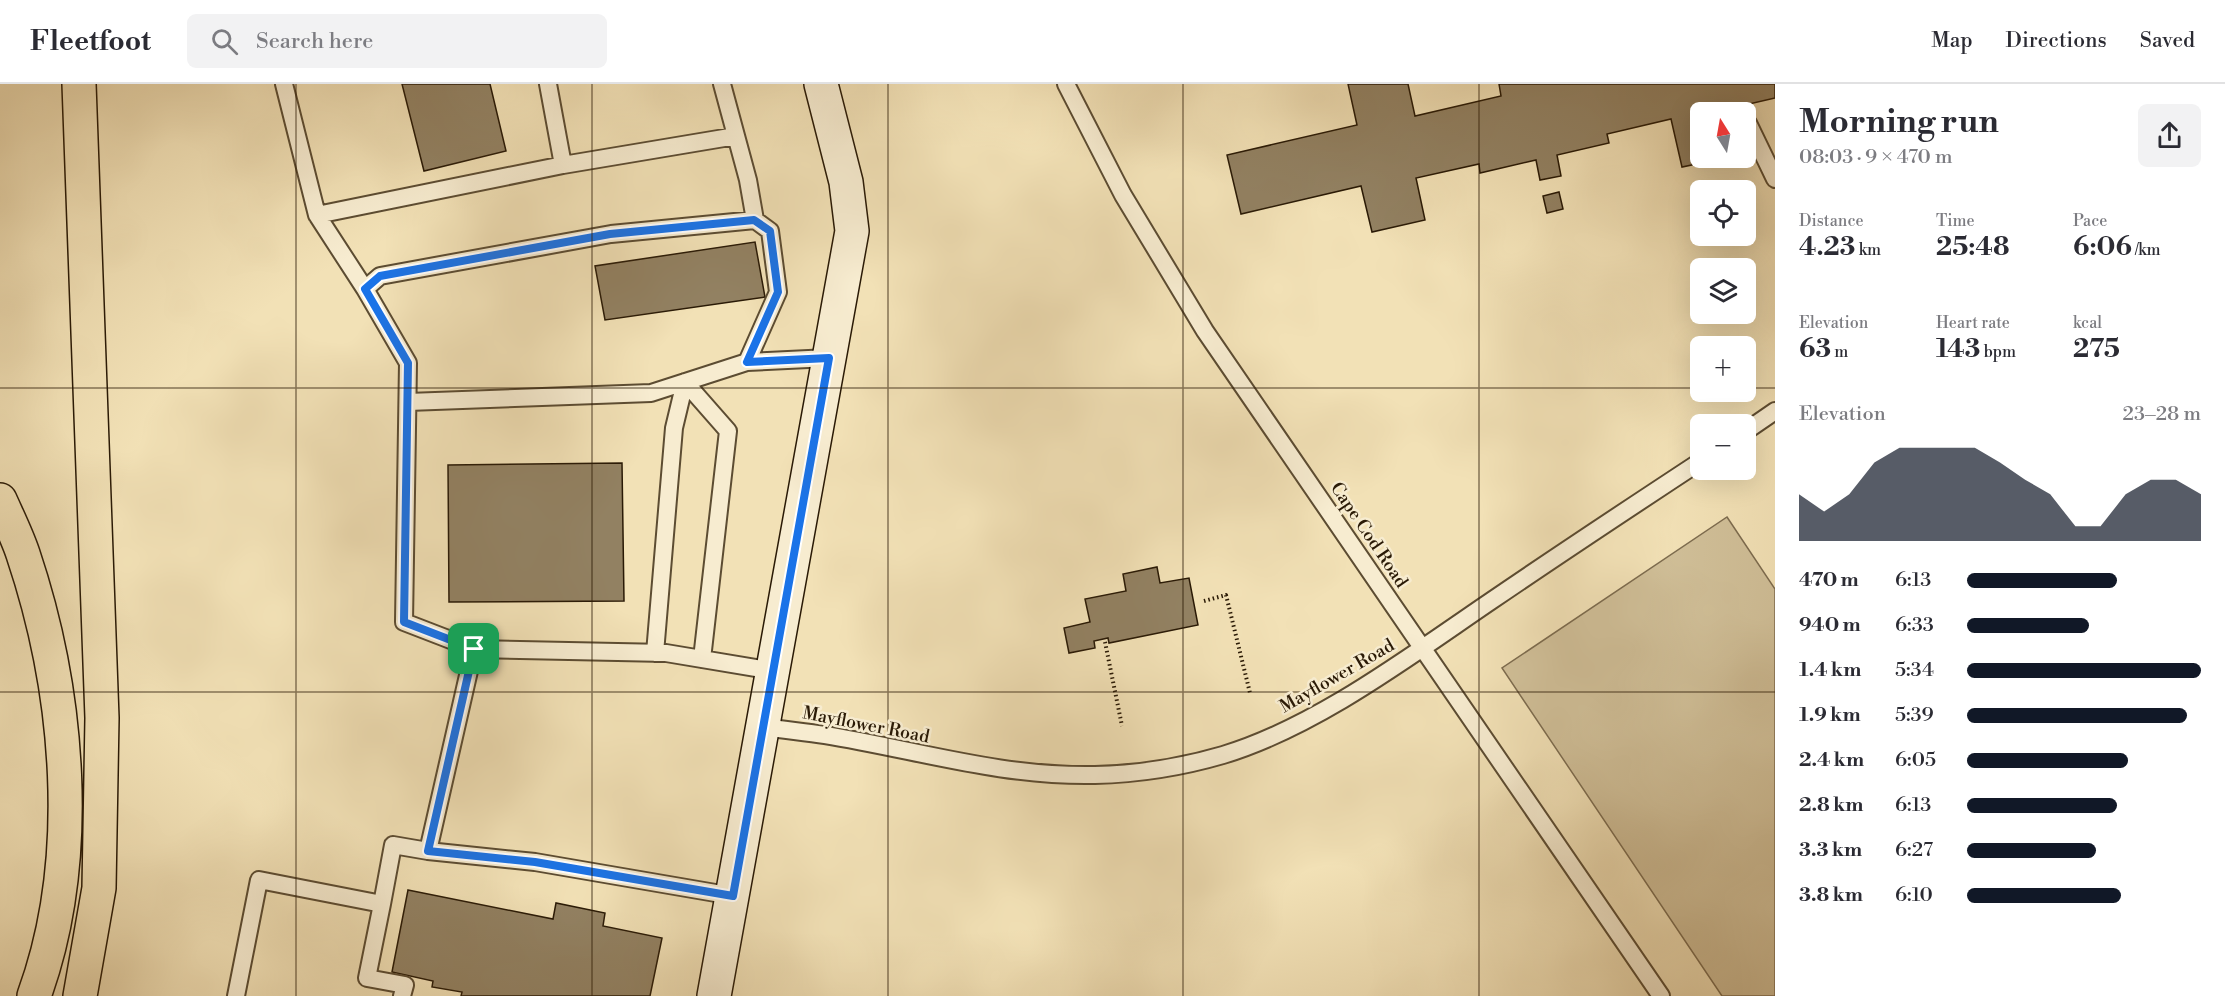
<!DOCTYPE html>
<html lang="en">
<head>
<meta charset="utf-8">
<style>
  :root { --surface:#fff; --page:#f2f2f3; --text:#2b2b33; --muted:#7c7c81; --line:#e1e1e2; --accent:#111827 }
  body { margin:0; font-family:"Libre Bodoni",serif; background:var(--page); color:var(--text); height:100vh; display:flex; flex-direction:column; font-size:22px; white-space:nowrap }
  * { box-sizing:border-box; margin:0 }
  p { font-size:20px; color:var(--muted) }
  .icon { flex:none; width:33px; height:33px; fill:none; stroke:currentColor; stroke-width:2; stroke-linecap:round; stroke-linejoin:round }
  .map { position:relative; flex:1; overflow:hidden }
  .drawer { display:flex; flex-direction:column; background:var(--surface); width:450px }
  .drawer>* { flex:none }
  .needle { width:39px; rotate:349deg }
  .controls { position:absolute; left:1690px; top:18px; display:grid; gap:12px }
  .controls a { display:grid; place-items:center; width:66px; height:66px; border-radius:9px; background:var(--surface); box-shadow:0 6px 24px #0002; font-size:30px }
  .pin { position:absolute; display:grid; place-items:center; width:51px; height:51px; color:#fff; margin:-26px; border-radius:12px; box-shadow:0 3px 9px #0006 }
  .round { display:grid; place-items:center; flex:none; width:63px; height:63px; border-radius:9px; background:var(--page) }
  .overview { display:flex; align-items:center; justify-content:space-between; height:102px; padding:0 24px }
  h1 { font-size:33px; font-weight:700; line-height:45px }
  .stats { display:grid; grid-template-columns:repeat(3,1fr); gap:9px; height:102px; padding:6px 24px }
  .stats div { display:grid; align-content:center }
  .stats b { font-size:26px; font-weight:700 }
  .stats small { font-size:16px; font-weight:400 }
  .stats p { font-size:16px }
  .chart { height:168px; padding:12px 24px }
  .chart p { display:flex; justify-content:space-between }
  .chart svg { width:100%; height:108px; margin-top:6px; fill:var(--accent); opacity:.7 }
  ul { padding:0 24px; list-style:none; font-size:20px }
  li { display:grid; grid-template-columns:96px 72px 1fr; align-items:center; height:45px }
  li i { height:15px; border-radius:8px; background:var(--accent) }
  header { display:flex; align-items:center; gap:36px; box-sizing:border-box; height:84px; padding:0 30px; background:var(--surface); border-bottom:2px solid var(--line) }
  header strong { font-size:28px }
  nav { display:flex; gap:33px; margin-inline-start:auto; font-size:21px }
  .search { width:420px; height:54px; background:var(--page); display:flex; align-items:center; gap:15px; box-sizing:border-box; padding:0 21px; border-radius:9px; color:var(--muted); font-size:22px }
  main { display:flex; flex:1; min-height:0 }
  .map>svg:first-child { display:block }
  .green { fill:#d0bf98; stroke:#7d6c4f; stroke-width:1.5 }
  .building { fill:#928162; stroke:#2a1a06; stroke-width:1.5 }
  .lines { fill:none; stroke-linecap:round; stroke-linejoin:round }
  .lane-casing { stroke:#5c4c32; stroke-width:20 }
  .secondary-casing { stroke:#2a1a06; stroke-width:36 }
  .highway-casing { stroke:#2a1a06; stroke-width:36 }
  .path { stroke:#2a1a06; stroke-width:4; stroke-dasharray:1.5 3; stroke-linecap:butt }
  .lane { stroke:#f7ecd0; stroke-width:16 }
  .secondary { stroke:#f7ecd0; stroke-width:33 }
  .highway { stroke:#f2e1b6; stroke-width:33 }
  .route-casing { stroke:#fff; stroke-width:12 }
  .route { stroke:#1a73e8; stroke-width:8 }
  .grid { fill:none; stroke:#2a1a06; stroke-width:1.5; stroke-opacity:0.55 }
  .labels { text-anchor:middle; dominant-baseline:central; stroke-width:5; stroke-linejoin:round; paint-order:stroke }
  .street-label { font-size:18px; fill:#2a1a06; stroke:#f7ecd0 }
</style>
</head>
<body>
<header>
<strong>Fleetfoot</strong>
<div class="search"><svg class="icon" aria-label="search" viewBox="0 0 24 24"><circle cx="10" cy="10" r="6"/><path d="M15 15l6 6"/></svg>Search here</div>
<nav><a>Map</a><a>Directions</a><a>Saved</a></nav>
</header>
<main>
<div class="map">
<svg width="1775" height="912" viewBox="0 0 1775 912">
  <rect width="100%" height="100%" fill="#f2e1b6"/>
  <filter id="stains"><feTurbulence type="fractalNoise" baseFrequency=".00333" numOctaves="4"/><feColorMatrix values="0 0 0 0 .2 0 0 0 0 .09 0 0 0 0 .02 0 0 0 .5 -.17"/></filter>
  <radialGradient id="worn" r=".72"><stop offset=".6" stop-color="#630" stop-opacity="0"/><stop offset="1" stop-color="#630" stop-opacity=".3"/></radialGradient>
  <!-- green -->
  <path class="green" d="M1727 433 1775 505V912H1722L1502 584Z"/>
  <!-- building -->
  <path class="building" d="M402 0H490L506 67 424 87Z
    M1348 0H1408L1415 32 1501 12 1499 0H1775V14L1723 26 1724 28H1701V74H1725L1682 83 1671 35 1607 50 1609 59 1557 71 1561 92 1540 96 1536 76 1480 89 1479 80 1416 94 1425 136 1372 148 1361 102 1241 130 1227 71 1357 41Z
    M1559 108 1563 125 1547 129 1543 112Z
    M755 158 765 213 605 236 595 182Z
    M622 379 624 517 449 518 448 381Z
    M1157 483 1160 499 1189 494 1198 541 1109 559 1108 554 1094 557 1095 564 1069 569 1064 544 1090 538 1085 515 1126 507 1123 490Z
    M408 806 553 835 556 819 605 829 603 842 662 854 650 912H461L462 908 432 903 433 897 392 888Z"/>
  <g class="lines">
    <defs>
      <path id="lane" d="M284 0 317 131 365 205 408 279 404 538 474 565 666 569 774 587
        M548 0 563 81
        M722 0 748 96 755 136
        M1066 0 1123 111 1205 247 1661 912
        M1748 39 1775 95
        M317 131 563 81 736 52
        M365 205 380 192 611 150 755 136 770 147 778 208 747 278
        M685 298 728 347 702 575
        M408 318 651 309 747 278 829 274
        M1746 347 1775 327
        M474 565 428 767 535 778 733 812
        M655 569 674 344 685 298
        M764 643C784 646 805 648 825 651 917 666 1001 693 1095 691 1137 690 1182 683 1223 671 1316 643 1410 572 1491 517 1560 470 1631 423 1701 377
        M382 820 367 894 405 901 402 912
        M236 912 259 796 382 820 393 761 428 767"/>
      <path id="secondary" d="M714 912 852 147 846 98 821 0"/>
      <path id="highway" d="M79 0 102 634 99 804 80 912
        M0 416C8 434 17 452 23 470 69 607 84 775 34 912"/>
    </defs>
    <!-- lane casing -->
    <use href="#lane" class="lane-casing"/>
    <!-- secondary casing -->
    <use href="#secondary" class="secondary-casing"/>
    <!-- highway casing -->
    <use href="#highway" class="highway-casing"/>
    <!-- path -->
    <path class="path" d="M1204 517 1226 511 1250 609
      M1105 558 1122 642"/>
    <!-- lane -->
    <use href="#lane" class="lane"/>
    <!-- secondary -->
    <use href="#secondary" class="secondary"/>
    <!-- highway -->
    <use href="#highway" class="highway"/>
  </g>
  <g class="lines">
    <defs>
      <path id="route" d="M754 136 770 147 778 208 747 278 829 274 733 812 535 778 428 767 474 565 404 538 408 279 365 205 380 192 610 150Z"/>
    </defs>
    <!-- route casing -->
    <use href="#route" class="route-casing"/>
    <!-- route -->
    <use href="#route" class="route"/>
  </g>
  <!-- grid -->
  <path class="grid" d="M296 0V912M592 0V912M888 0V912M1183 0V912M1479 0V912M0 304H1701M1746 304H1775M0 608H1775"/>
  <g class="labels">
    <!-- street labels -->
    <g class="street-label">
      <text transform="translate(1369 451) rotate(56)">Cape Cod Road</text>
      <text transform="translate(1337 592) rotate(-30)">Mayflower Road</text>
      <text transform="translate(866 641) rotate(11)">Mayflower Road</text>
    </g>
  </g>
  <rect width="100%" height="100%" filter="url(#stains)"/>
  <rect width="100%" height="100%" fill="url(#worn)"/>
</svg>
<div class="controls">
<a><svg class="needle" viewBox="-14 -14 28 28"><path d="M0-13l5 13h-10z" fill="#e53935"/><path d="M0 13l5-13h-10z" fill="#7c7c81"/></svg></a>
<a><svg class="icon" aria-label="locate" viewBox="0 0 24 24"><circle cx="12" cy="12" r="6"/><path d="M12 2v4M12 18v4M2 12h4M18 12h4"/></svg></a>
<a><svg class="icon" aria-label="layers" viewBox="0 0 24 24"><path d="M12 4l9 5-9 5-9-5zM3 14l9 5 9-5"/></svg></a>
<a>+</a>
<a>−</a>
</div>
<div class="pin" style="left:474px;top:565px;background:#1e9e55"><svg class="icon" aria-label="arrive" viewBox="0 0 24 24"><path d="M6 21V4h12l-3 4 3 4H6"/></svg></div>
</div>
<section class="drawer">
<div class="overview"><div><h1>Morning run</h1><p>08:03 · 9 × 470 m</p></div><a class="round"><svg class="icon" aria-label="share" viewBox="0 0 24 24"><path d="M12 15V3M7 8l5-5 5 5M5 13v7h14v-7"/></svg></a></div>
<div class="stats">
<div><p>Distance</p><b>4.23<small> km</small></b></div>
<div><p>Time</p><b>25:48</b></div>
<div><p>Pace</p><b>6:06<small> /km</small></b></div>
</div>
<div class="stats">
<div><p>Elevation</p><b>63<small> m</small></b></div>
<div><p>Heart rate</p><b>143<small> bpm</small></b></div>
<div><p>kcal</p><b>275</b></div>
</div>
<div class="chart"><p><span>Elevation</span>23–28 m</p>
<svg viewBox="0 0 160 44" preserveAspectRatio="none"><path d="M0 44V25L10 32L20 25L30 12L40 6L50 6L60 6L70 6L80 12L90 19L100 25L110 38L120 38L130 25L140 19L150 19L160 25V44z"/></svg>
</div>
<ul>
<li><b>470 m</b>6:13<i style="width:64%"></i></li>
<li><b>940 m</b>6:33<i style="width:52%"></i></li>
<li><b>1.4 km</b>5:34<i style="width:100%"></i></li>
<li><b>1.9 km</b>5:39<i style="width:94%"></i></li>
<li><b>2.4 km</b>6:05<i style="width:69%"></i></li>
<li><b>2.8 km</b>6:13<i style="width:64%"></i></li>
<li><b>3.3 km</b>6:27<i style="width:55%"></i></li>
<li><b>3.8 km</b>6:10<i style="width:66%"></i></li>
</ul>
</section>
</main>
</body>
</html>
